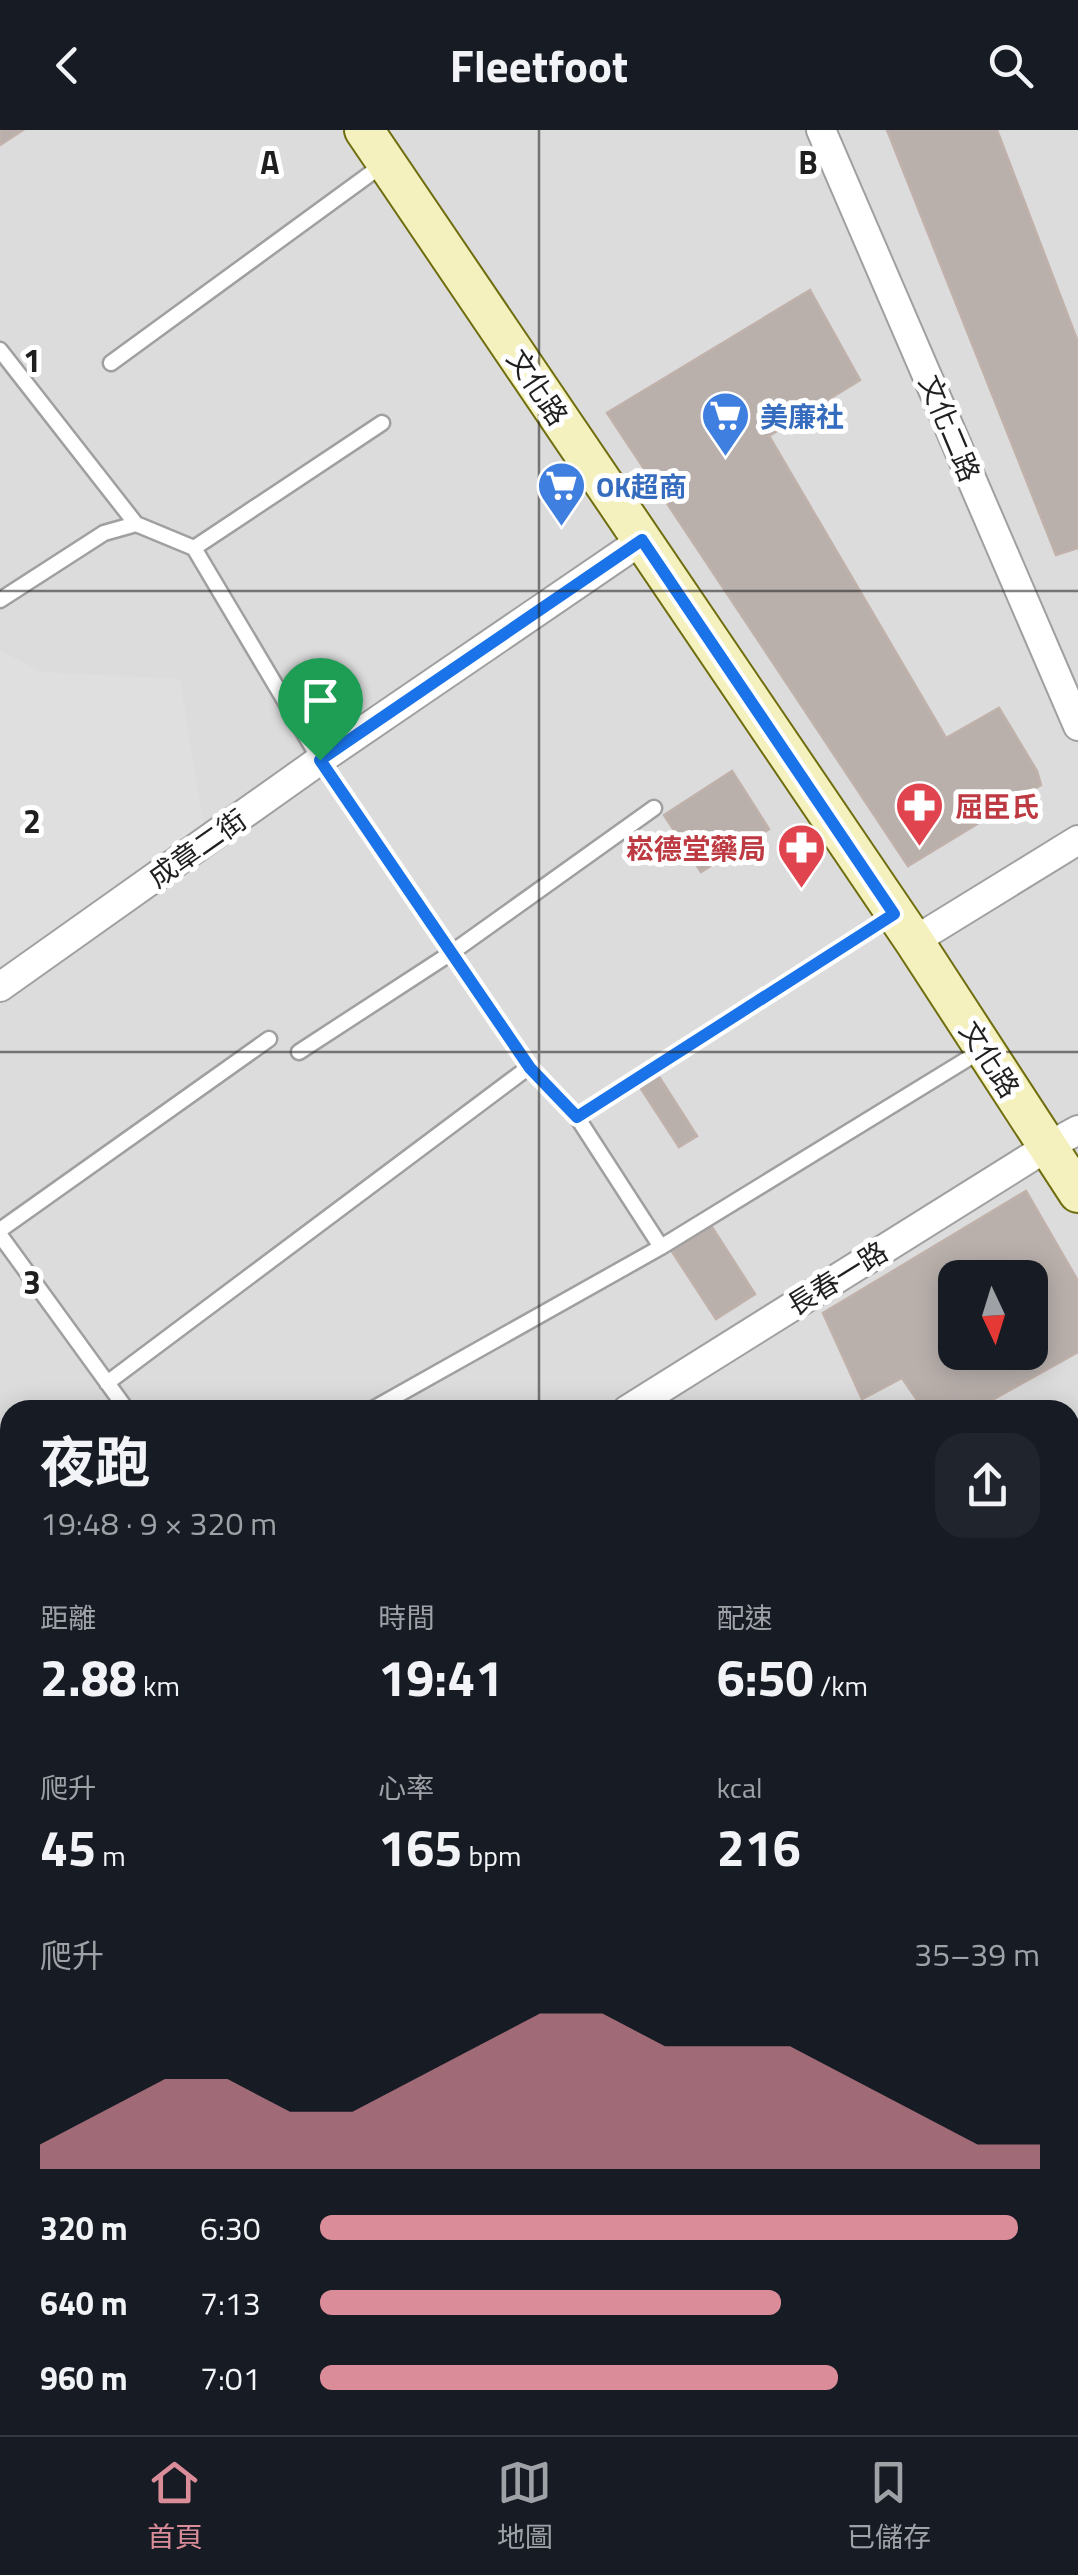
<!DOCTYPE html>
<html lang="zh-TW">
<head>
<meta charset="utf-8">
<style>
  :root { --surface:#171b24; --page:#20242c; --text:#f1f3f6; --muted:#9ea1a6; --line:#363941; --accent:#da8d99 }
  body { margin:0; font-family:"Titillium Web","Noto Sans TC",sans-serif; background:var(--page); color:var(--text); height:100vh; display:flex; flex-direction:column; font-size:38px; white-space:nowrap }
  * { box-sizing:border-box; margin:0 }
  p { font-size:32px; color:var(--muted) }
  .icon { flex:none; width:55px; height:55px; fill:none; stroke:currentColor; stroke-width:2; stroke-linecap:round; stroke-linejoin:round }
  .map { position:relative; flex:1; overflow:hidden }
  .panel { position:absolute; left:0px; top:1270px; width:1080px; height:1035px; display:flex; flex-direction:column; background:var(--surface); border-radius:30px 30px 0 0; box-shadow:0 5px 25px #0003 }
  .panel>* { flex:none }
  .needle { width:65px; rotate:176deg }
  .controls { position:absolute; left:938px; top:1130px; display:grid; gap:20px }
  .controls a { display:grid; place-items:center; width:110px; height:110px; border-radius:20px; background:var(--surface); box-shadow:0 5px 25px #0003; font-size:50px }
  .pin { position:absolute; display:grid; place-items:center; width:85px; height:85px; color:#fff; margin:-102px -42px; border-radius:50% 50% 50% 0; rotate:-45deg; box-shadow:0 0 10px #0007 }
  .pin .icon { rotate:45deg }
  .round { display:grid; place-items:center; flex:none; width:105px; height:105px; border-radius:30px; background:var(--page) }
  .overview { display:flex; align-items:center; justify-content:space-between; height:170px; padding:0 40px }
  h1 { font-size:55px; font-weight:700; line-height:75px }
  .figures { display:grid; grid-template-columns:repeat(3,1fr); gap:15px; height:170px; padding:10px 40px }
  .figures div { display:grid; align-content:center }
  .figures b { font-size:50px; font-weight:700 }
  .figures small { font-size:28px; font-weight:400 }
  .figures p { font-size:28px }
  .chart { height:280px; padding:20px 40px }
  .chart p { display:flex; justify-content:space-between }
  .chart svg { width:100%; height:180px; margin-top:10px; fill:var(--accent); opacity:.7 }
  ul { padding:0 40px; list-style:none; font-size:32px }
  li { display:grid; grid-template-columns:160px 120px 1fr; align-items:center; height:75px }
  li i { height:25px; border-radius:12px; background:var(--accent) }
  header { display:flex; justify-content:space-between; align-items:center; height:130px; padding:0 40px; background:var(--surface); font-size:45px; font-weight:700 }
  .dock { display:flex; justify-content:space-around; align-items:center; height:140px; border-top:2px solid var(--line); background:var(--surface); font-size:28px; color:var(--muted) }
  .dock a { display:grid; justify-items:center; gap:5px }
  .dock .on { color:var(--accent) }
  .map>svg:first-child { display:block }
  .residential { fill:#dddcdd; fill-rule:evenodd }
  .park { fill:#caf5c8 }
  .parking { fill:#dfdfdf }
  .building { fill:#b9b0ac; stroke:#c0b1aa; stroke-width:2.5; fill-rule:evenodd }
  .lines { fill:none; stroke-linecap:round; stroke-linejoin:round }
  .lane-casing { stroke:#a0a0a0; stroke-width:19 }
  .street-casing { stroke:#a0a0a0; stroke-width:32 }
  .secondary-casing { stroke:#6f6d0e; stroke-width:42 }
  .lane { stroke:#fff; stroke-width:14 }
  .street { stroke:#fff; stroke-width:28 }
  .secondary { stroke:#f5f1bf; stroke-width:38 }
  .route-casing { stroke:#fff; stroke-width:20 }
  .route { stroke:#1a73e8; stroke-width:12 }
  .grid { fill:none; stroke:#1f1f1f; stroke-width:2.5; stroke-opacity:0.55 }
  .labels { text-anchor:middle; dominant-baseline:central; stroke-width:10; stroke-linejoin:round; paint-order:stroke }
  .street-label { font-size:28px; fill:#1f1f1f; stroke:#fff }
  .shop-label { font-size:28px; font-weight:bold; fill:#366cbe; stroke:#fff; text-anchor:start }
  .health-label { font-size:28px; font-weight:bold; fill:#be3a42; stroke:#fff; text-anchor:start }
  .grid-label { font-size:32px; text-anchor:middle; font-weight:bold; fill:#1f1f1f; stroke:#fff; stroke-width:10; stroke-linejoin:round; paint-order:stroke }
</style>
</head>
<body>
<header><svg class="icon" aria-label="back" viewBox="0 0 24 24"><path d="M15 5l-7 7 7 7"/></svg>Fleetfoot<svg class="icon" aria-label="search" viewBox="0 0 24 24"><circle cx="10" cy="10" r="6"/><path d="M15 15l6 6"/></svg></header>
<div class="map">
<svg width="1078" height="2305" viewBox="0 0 1078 2305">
  <rect width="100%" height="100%" fill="#efebe7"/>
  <!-- residential -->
  <path class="residential" d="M0 0H1078V2305H0ZM955 1148H1030V1222H955ZM10 1280H1070V2295H10Z"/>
  <!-- park -->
  <path class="park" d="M1078 1809V1982L1070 1979V1813Z
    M1078 2041V2220L1070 2217V2059Z
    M224 2295H290L271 2305H207Z"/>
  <!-- parking -->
  <path class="parking" d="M0 520 41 542 180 549 204 697 0 836Z"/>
  <!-- building -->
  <path class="building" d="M0 0H23L0 15Z
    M887 0H997L1078 212V418L1056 425Z
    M810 160 860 250 769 306 946 608 999 578 1037 641 1041 655 908 736 607 283Z
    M732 641 769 699 701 742 664 685Z
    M656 942 697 1006 679 1017 638 954Z
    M1026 1061 1078 1151V1222L974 1280H924L902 1248 862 1269 823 1183ZM955 1148H1030V1222H955Z
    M710 1094 755 1164 716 1189 671 1120Z
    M1078 1307V1348L1070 1352V1311Z
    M0 1320 10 1339V1616L0 1621Z
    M1073 1482 1078 1493V1589L1070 1593V1484Z"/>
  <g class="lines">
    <defs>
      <path id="lane" d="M0 220 136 394
        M111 233 385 33
        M194 418 382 293
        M0 470 104 403 136 394 194 418 320 630 529 937 577 987 661 1117
        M299 922 451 823 654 678
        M577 987 893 784
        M0 1100 269 909
        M0 1105 127 1280
        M107 1253 529 937
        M371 1280 661 1117 982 920"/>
      <path id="street" d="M821 0 1078 596
        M914 811 1078 710
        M0 857 320 630 642 410
        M627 1280 1047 1017 1078 1000
        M0 1675 10 1668
        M509 2295 535 2305
        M977 2295 1004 2305
        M319 2305 339 2295"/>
      <path id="secondary" d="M364 0 914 811 1078 1063"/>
    </defs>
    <!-- lane casing -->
    <use href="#lane" class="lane-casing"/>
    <!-- street casing -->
    <use href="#street" class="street-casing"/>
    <!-- secondary casing -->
    <use href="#secondary" class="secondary-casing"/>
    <!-- lane -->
    <use href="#lane" class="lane"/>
    <!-- street -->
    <use href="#street" class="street"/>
    <!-- secondary -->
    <use href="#secondary" class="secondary"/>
  </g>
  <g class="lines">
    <defs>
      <path id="route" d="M642 410 894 784 577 987 530 938 320 630Z"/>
    </defs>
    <!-- route casing -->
    <use href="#route" class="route-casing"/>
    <!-- route -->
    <use href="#route" class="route"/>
  </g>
  <!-- grid -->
  <path class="grid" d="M539 0V1280M0 461H1078M0 922H1078M0 1383H10M1070 1383H1078M0 1844H10M1070 1844H1078M539 2295V2305"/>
  <!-- icons -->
  <defs>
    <symbol id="supermarket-pin" viewBox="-11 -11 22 30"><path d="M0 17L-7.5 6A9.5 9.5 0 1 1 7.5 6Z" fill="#3f7fe0" stroke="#fff"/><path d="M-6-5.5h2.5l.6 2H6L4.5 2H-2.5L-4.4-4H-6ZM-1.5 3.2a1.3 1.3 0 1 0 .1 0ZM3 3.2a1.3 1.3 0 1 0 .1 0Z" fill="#fff"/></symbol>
    <symbol id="pharmacy-pin" viewBox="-11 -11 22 30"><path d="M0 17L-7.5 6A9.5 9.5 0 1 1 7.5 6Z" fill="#e0444e" stroke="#fff"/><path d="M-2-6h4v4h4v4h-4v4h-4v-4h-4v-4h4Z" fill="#fff"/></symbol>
  </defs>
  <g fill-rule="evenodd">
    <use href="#supermarket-pin" x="698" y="258" width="55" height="75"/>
    <use href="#supermarket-pin" x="534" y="328" width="55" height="75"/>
    <use href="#pharmacy-pin" x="892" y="648" width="55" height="75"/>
    <use href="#pharmacy-pin" x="774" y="690" width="55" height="75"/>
  </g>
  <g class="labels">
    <!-- street labels -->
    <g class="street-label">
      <text transform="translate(538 257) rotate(56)">文化路</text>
      <text transform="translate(950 298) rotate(67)">文化二路</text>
      <text transform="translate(197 718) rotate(-35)">成章二街</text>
      <text transform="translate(990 929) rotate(57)">文化路</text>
      <text transform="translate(837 1148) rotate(-32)">長春一路</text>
    </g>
    <!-- shop labels -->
    <g class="shop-label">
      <text x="760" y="286">美廉社</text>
      <text x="596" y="356">OK超商</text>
    </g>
    <!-- health labels -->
    <g class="health-label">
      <text x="955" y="676">屈臣氏</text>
      <text x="766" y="718" text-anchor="end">崧德堂藥局</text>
    </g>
  </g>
  <g class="grid-label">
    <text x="270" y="44">A</text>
    <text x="808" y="44">B</text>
    <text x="32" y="242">1</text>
    <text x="32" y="703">2</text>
    <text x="32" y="1164">3</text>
  </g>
</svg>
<div class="controls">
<a><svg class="needle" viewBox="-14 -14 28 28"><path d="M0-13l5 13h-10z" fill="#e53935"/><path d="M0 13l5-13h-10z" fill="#9ea1a6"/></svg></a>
</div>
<div class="pin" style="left:320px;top:630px;background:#1e9e55"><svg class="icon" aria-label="arrive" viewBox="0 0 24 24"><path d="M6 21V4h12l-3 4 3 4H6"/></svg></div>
<section class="panel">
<div class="overview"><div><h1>夜跑</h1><p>19:48 · 9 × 320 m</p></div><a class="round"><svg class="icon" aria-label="share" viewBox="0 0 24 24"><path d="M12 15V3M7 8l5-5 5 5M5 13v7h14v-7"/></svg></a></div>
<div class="figures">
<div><p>距離</p><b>2.88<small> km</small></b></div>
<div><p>時間</p><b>19:41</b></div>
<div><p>配速</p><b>6:50<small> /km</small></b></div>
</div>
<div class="figures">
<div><p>爬升</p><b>45<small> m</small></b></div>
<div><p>心率</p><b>165<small> bpm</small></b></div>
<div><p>kcal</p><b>216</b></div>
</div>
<div class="chart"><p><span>爬升</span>35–39 m</p>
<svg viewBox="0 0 160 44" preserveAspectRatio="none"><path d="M0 44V38L10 30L20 22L30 22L40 30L50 30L60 22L70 14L80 6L90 6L100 14L110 14L120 14L130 22L140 30L150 38L160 38V44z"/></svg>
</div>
<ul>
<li><b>320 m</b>6:30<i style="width:97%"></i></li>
<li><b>640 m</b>7:13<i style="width:64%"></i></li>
<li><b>960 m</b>7:01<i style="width:72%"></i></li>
</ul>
</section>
</div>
<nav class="dock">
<a class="on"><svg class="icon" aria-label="home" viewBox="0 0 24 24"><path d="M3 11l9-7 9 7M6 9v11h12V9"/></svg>首頁</a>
<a><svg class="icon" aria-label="map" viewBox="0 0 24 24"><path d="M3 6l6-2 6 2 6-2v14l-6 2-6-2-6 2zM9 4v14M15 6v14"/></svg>地圖</a>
<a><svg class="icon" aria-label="saved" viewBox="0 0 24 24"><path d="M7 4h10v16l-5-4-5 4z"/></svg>已儲存</a>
</nav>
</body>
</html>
